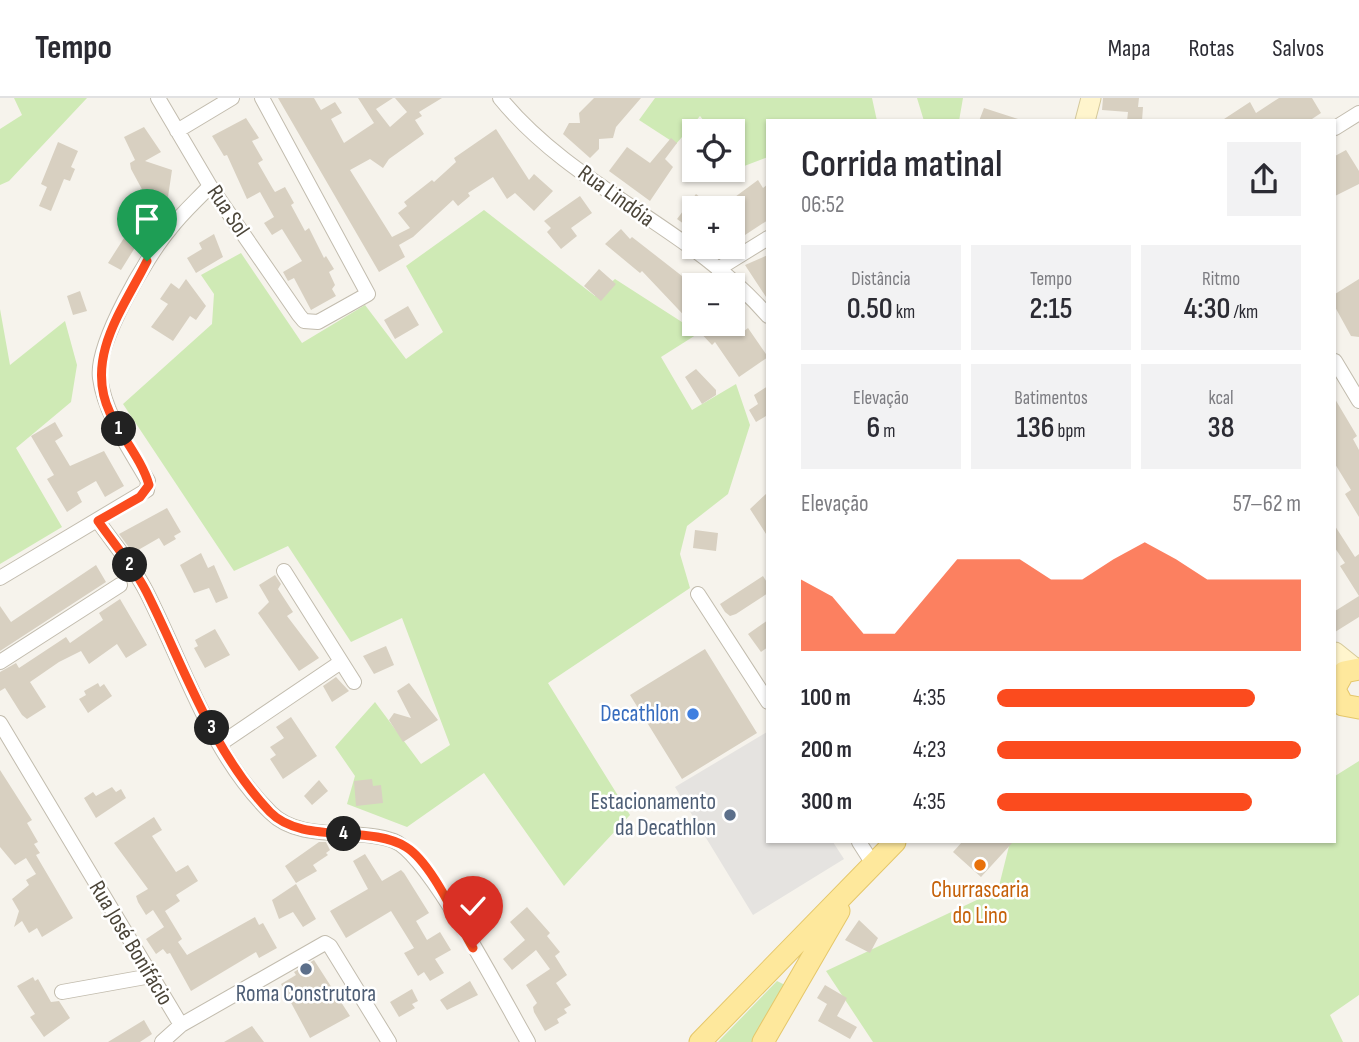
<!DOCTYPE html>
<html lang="pt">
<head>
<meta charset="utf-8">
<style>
  :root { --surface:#fff; --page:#f2f2f3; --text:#2b2b33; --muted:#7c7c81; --line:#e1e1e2; --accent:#fb4b1e }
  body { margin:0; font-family:"Sofia Sans Condensed",sans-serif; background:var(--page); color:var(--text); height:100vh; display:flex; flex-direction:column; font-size:26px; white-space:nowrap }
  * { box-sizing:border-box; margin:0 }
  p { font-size:23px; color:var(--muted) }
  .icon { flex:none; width:38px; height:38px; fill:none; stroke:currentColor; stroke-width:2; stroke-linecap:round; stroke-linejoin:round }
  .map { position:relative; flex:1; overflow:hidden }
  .side { position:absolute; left:766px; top:21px; width:570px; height:724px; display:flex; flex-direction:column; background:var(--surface); border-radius:0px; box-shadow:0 2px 5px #0004 }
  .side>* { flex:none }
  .buttons { position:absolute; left:682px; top:21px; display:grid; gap:14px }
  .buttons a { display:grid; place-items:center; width:63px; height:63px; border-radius:0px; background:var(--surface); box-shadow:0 2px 5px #0004; font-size:35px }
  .pin { position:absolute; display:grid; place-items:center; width:60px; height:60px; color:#fff; margin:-72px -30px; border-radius:50% 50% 50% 0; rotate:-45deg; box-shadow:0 0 7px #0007 }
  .pin .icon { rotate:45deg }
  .km { position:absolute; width:35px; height:35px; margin:-18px; border-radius:50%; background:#222; color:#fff; font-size:19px; line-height:35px; text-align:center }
  .round { display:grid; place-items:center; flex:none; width:74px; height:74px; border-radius:0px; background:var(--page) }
  .head { display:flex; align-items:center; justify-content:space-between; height:119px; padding:0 35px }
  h1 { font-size:38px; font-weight:600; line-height:52px }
  .figures { display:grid; grid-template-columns:repeat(3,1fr); gap:10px; height:119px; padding:7px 35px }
  .figures div { display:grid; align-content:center; border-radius:0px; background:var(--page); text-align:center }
  .figures b { font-size:30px; font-weight:600 }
  .figures small { font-size:19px; font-weight:400 }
  .figures p { font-size:19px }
  .chart { height:196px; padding:14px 35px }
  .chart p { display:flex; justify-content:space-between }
  .chart svg { width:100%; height:126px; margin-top:7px; fill:var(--accent); opacity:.7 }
  ul { padding:0 35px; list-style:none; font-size:23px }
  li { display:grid; grid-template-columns:112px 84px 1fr; align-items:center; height:52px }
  li i { height:18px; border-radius:9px; background:var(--accent) }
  header { display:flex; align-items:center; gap:42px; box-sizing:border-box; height:98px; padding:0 35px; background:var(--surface); border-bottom:2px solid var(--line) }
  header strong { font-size:33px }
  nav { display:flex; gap:38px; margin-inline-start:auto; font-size:24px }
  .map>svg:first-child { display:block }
  .green { fill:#cfeab5 }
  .parking { fill:#e5e3e0 }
  .building { fill:#d8d0c1 }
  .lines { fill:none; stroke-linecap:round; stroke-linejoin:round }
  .street-casing { stroke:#c2bcae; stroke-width:16 }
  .secondary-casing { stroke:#d5c99b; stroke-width:21 }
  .primary-casing { stroke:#e5c76a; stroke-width:23 }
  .street { stroke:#fff; stroke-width:14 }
  .secondary { stroke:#fff5cd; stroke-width:19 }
  .primary { stroke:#fee89c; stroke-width:21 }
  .route-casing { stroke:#fff; stroke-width:14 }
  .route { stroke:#fb4b1e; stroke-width:9 }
  .shop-dot { fill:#3f7fe0; stroke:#fff; stroke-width:2.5 }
  .service-dot { fill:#5c6f8a; stroke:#fff; stroke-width:2.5 }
  .food-dot { fill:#e8710a; stroke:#fff; stroke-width:2.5 }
  .labels { text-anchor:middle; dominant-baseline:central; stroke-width:5; stroke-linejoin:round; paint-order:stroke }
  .street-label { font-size:23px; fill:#4b4539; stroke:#fff }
  .shop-label { font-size:23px; fill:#366cbe; stroke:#fff; text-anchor:end }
  .service-label { font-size:23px; fill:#4e5e75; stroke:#fff; text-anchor:end }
  .food-label { font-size:23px; fill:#c56008; stroke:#fff }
</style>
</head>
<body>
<header>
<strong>Tempo</strong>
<nav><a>Mapa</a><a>Rotas</a><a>Salvos</a></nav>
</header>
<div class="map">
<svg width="1359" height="944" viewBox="0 0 1359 944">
  <rect width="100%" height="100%" fill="#f6f3ec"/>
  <!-- green -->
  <path class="green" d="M14 0H87L9 83 0 87V31L22 17Z
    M655 0H872L877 23H768V59L739 70 733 61V33H712L700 18 676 46 639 22Z
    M917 0H963L959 23H924Z
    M484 112 595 198 615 181 699 235 661 259 692 312 736 286 750 327 728 396 687 428 680 456 690 490 548 585 630 717 564 788 484 675 407 729 347 706 355 678 335 649 375 604 421 666 450 647 402 520 351 544 288 448 234 473 123 306 212 226 214 196 201 177 241 155 302 245 365 207 406 261 443 234 406 168Z
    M0 211 10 267 65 223 77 267 71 304 16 350 62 429 0 466Z
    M1359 663V897L1330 917 1343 944H873L826 873 998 792 1010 744H1335V678Z
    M777 883 785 887 756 944H718Z"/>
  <!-- parking -->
  <path class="parking" d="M767 634 768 744H833L844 761 753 817 675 689Z"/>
  <!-- building -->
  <path class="building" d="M278 0H314L321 12 335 4 342 15 331 21 344 45 374 25 358 0H393L376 11 390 29 407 14 395 0H442L419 14 422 18 415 22 424 36 389 61 383 70 370 61 350 72 392 139 410 130 398 115 407 108 404 104 432 82 434 84 456 64 454 60 496 31 529 82 534 76 553 93 534 113 515 95 507 101 493 79 468 95 470 98 458 108 453 102 413 139 399 147 405 159 379 174Z
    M594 0H641L616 29 613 40 599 41V51L590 60 563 36 569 25H580L579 15Z
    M1103 0H1139L1138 9H1143L1142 23H1127L1128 14 1102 12Z
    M1279 0H1312L1321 15 1309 23H1221L1250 4 1256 15Z
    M984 10 1018 21V23H979Z
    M246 20 259 40 252 43 263 62 258 65 273 91 275 94 285 89 294 105 291 107 305 133 309 130 324 160 326 158 334 171 329 174 335 187 332 191 336 198 311 212 294 180 288 183 283 174 302 163 282 131 272 137 264 125 274 119 260 94 247 101 227 57 224 58 212 38Z
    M144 29 161 54 145 63 172 72 168 99 144 95 131 71 130 65 135 62 124 39Z
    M671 40 677 45 665 61 673 69 650 103 609 73 627 49 650 65Z
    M58 44 78 53 71 69 75 71 70 83 64 81 51 113 39 108 47 89 41 86Z
    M1346 52 1359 73V86L1335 98V58Z
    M758 82 763 90 768 86V122L745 137 733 122V110H720Z
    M696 96 714 110H695V134L677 121Z
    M580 98 592 115 571 130 577 138 561 151 547 134 551 130 544 123Z
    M621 131 630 141 632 139 682 178 685 176 695 188V226H728L739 237 748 230 768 259 739 279 715 244 712 247 642 173 640 175 605 146Z
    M214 136 223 159 196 175 187 160 202 151 199 145Z
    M124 140 136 148 121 172 108 165Z
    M768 157V202L745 167Z
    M599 171 616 186 601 203 584 188Z
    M186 181 206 208 196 222 190 218 173 243 151 229 168 206 160 201 171 185 179 191Z
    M1359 181V239L1351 238 1335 209V196Z
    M80 193 87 213 73 217 67 198Z
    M408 208 419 227 395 241 384 222Z
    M696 271 716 292V297L702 306 685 279Z
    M768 288V321L766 318 756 324 749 312 758 306 754 297Z
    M1335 301 1357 338 1353 341 1359 352V419L1345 396 1351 392 1335 366Z
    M55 324 63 338 55 343 70 368 104 353 124 388 105 399 96 383 77 394 82 404 67 414 47 381 54 377 31 338Z
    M768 394V439L750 411Z
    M167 410 181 434 174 438 176 441 164 448 159 440 133 455 119 436Z
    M1335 428 1355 459 1359 456V519L1335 534V513L1359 498 1340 468 1345 465 1335 450Z
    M695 432 718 435 716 453 693 450Z
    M201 455 208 470 214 467 227 497 228 500 216 505 209 490 194 495 180 467Z
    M96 467 106 484 0 553V508L11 524Z
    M275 477 281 486 278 491 293 514 287 518 319 560 299 573 258 515 269 504 259 487Z
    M763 478 768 486V495L736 516 730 518 725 514 720 506Z
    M120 501 147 547 126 560 117 546 89 566 81 553 59 564 30 584 46 609 27 621 22 617 5 590 0 593V574L16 565 19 570 66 539 70 545 103 522 99 515Z
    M768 522V549L761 554 748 536Z
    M215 531 230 557 205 570 194 550 198 548 195 542Z
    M386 548 394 567 374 576 363 558Z
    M705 551 757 635 682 681 630 597Z
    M336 579 349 593 332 604 323 588Z
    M98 585 100 589 104 586 112 598 88 615 79 601 86 597 84 593Z
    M409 585 438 622 403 644 389 622 394 615 411 620 397 593Z
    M291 619 317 658 283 681 270 661 276 657 270 649 284 640 276 629Z
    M0 672 32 722 27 725 38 744 34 746 40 755 36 757 73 820 42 839 37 830 29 835 22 823 14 829 19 813 12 801 29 787 26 782 36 776 26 760 15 767 0 749Z
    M372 681 373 688 381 687 383 705 356 708 354 683Z
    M319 682 328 693 312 707 304 698Z
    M112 689 116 694 121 691 126 700 96 720 84 700 93 694 96 698Z
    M154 719 162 732 152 738 176 774 188 767 198 783 176 797 180 803 165 813 182 841 178 844 187 857 255 819 259 827 263 825 277 850 259 860 256 854 191 893 170 855 167 856 163 851 156 856 146 841 164 829 153 812 146 817 138 804 136 798 148 791 114 745Z
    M319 744H326L330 752 326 755 328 757 313 767 317 773 296 785 285 768Z
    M962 744H1013L981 779 953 754Z
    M365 756 382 783 401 772 404 775 429 815 416 823 427 842 440 834 451 852 435 861 444 875 430 883 424 874 418 878 404 855 414 850 391 813 346 840 330 813 368 791 353 763Z
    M479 780 487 796 465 814 454 794Z
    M296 786 316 821 303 829 293 814 279 821 272 802Z
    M527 809 550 835 547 838 560 854 555 858 567 877 556 885 571 907 564 911 567 915 557 921 559 925 545 933 534 914 533 909 537 905 526 887 550 871 536 852 512 872 503 861 525 842 510 824Z
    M859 822 878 840 870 855 845 842Z
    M314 862 350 918 310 940 281 886 296 877 294 874Z
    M33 879 35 883 38 881 51 904 59 903 70 920 44 939 30 919 35 916 17 888Z
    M470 883 478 897 447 912 440 902Z
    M825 887 847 900 837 918 857 929 850 941 818 923 827 906 817 900Z
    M412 891 418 903 412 906 415 910 399 919 390 904Z
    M144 922 152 936 140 944H108Z
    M252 928 264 944H224Z"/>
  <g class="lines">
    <defs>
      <path id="street" d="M158 0 210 88 299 217 304 223 318 224 368 196 262 0
        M500 0C573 90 692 130 768 218
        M1335 30 1359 15
        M177 33 232 0
        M718 171 768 140
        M1335 263 1359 303
        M98 423C114 446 133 468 146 493 184 567 210 656 271 715 301 745 357 729 394 743 429 756 505 905 528 944
        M284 473 354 584
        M0 480 147 392 148 383C130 351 105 317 100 280 95 246 147 158 170 131 182 115 197 102 210 88
        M698 496 768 604
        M0 564 120 487
        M0 625 181 927 325 845 330 848 389 944
        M220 646 341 564
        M859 744 873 766
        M62 894 151 878
        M162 944 181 927"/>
      <path id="secondary" d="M1085 23 1091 0
        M1335 554 1355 570"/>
      <path id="primary" d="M1335 590 1344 574 1359 571
        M1335 592 1343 607 1359 610
        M700 944 895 744
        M763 944 839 813"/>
    </defs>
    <!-- street casing -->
    <use href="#street" class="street-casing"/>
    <!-- secondary casing -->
    <use href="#secondary" class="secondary-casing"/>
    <!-- primary casing -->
    <use href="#primary" class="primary-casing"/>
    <!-- street -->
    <use href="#street" class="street"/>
    <!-- secondary -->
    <use href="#secondary" class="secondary"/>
    <!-- primary -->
    <use href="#primary" class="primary"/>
  </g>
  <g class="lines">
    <defs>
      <path id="route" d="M147 163C123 211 84 260 110 315 121 338 142 362 149 387L140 399 98 423C114 446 133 468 146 493 184 568 211 652 270 714 302 747 369 726 406 749 432 765 457 823 473 850"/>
    </defs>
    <!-- route casing -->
    <use href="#route" class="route-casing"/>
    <!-- route -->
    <use href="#route" class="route"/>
  </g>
  <!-- markers -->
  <circle class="shop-dot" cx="693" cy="616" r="7"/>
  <g class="service-dot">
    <circle cx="730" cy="717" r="7"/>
    <circle cx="306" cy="871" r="7"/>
  </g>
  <circle class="food-dot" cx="980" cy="767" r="7"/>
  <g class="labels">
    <!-- street labels -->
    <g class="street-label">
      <text transform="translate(616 98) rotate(36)">Rua Lindóia</text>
      <text transform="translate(228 113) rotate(56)">Rua Sol</text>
      <text transform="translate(131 845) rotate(59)">Rua José Bonifácio</text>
    </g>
    <!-- shop labels -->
    <g class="shop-label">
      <text x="679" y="616">Decathlon</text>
    </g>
    <!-- service labels -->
    <g class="service-label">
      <text x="716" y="704">Estacionamento<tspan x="716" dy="26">da Decathlon</tspan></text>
      <text x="306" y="896" text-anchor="middle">Roma Construtora</text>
    </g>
    <!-- food labels -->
    <g class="food-label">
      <text x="980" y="792">Churrascaria<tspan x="980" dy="26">do Lino</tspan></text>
    </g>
  </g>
</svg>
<div class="buttons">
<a><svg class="icon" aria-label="locate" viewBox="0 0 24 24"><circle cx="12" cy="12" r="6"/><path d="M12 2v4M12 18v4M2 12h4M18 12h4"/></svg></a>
<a>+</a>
<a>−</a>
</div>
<div class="pin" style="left:147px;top:163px;background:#1e9e55"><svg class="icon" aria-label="arrive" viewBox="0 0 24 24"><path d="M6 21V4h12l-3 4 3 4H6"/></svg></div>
<div class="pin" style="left:473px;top:850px;background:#d93025"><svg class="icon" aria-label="check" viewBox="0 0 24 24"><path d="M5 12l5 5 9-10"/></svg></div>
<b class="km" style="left:119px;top:331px">1</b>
<b class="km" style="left:130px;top:467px">2</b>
<b class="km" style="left:212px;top:630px">3</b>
<b class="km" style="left:344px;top:736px">4</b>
<section class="side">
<div class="head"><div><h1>Corrida matinal</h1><p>06:52</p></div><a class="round"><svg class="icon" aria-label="share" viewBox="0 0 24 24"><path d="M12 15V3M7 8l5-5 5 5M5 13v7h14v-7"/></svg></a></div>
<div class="figures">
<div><p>Distância</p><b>0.50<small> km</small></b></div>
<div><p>Tempo</p><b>2:15</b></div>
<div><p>Ritmo</p><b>4:30<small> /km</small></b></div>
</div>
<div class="figures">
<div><p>Elevação</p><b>6<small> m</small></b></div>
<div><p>Batimentos</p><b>136<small> bpm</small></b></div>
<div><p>kcal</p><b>38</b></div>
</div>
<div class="chart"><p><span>Elevação</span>57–62 m</p>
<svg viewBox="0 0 160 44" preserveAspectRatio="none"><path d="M0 44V19L10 25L20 38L30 38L40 25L50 12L60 12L70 12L80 19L90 19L100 12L110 6L120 12L130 19L140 19L150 19L160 19V44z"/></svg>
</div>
<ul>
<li><b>100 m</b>4:35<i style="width:85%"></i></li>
<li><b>200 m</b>4:23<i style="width:100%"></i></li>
<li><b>300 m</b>4:35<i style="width:84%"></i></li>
</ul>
</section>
</div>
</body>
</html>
